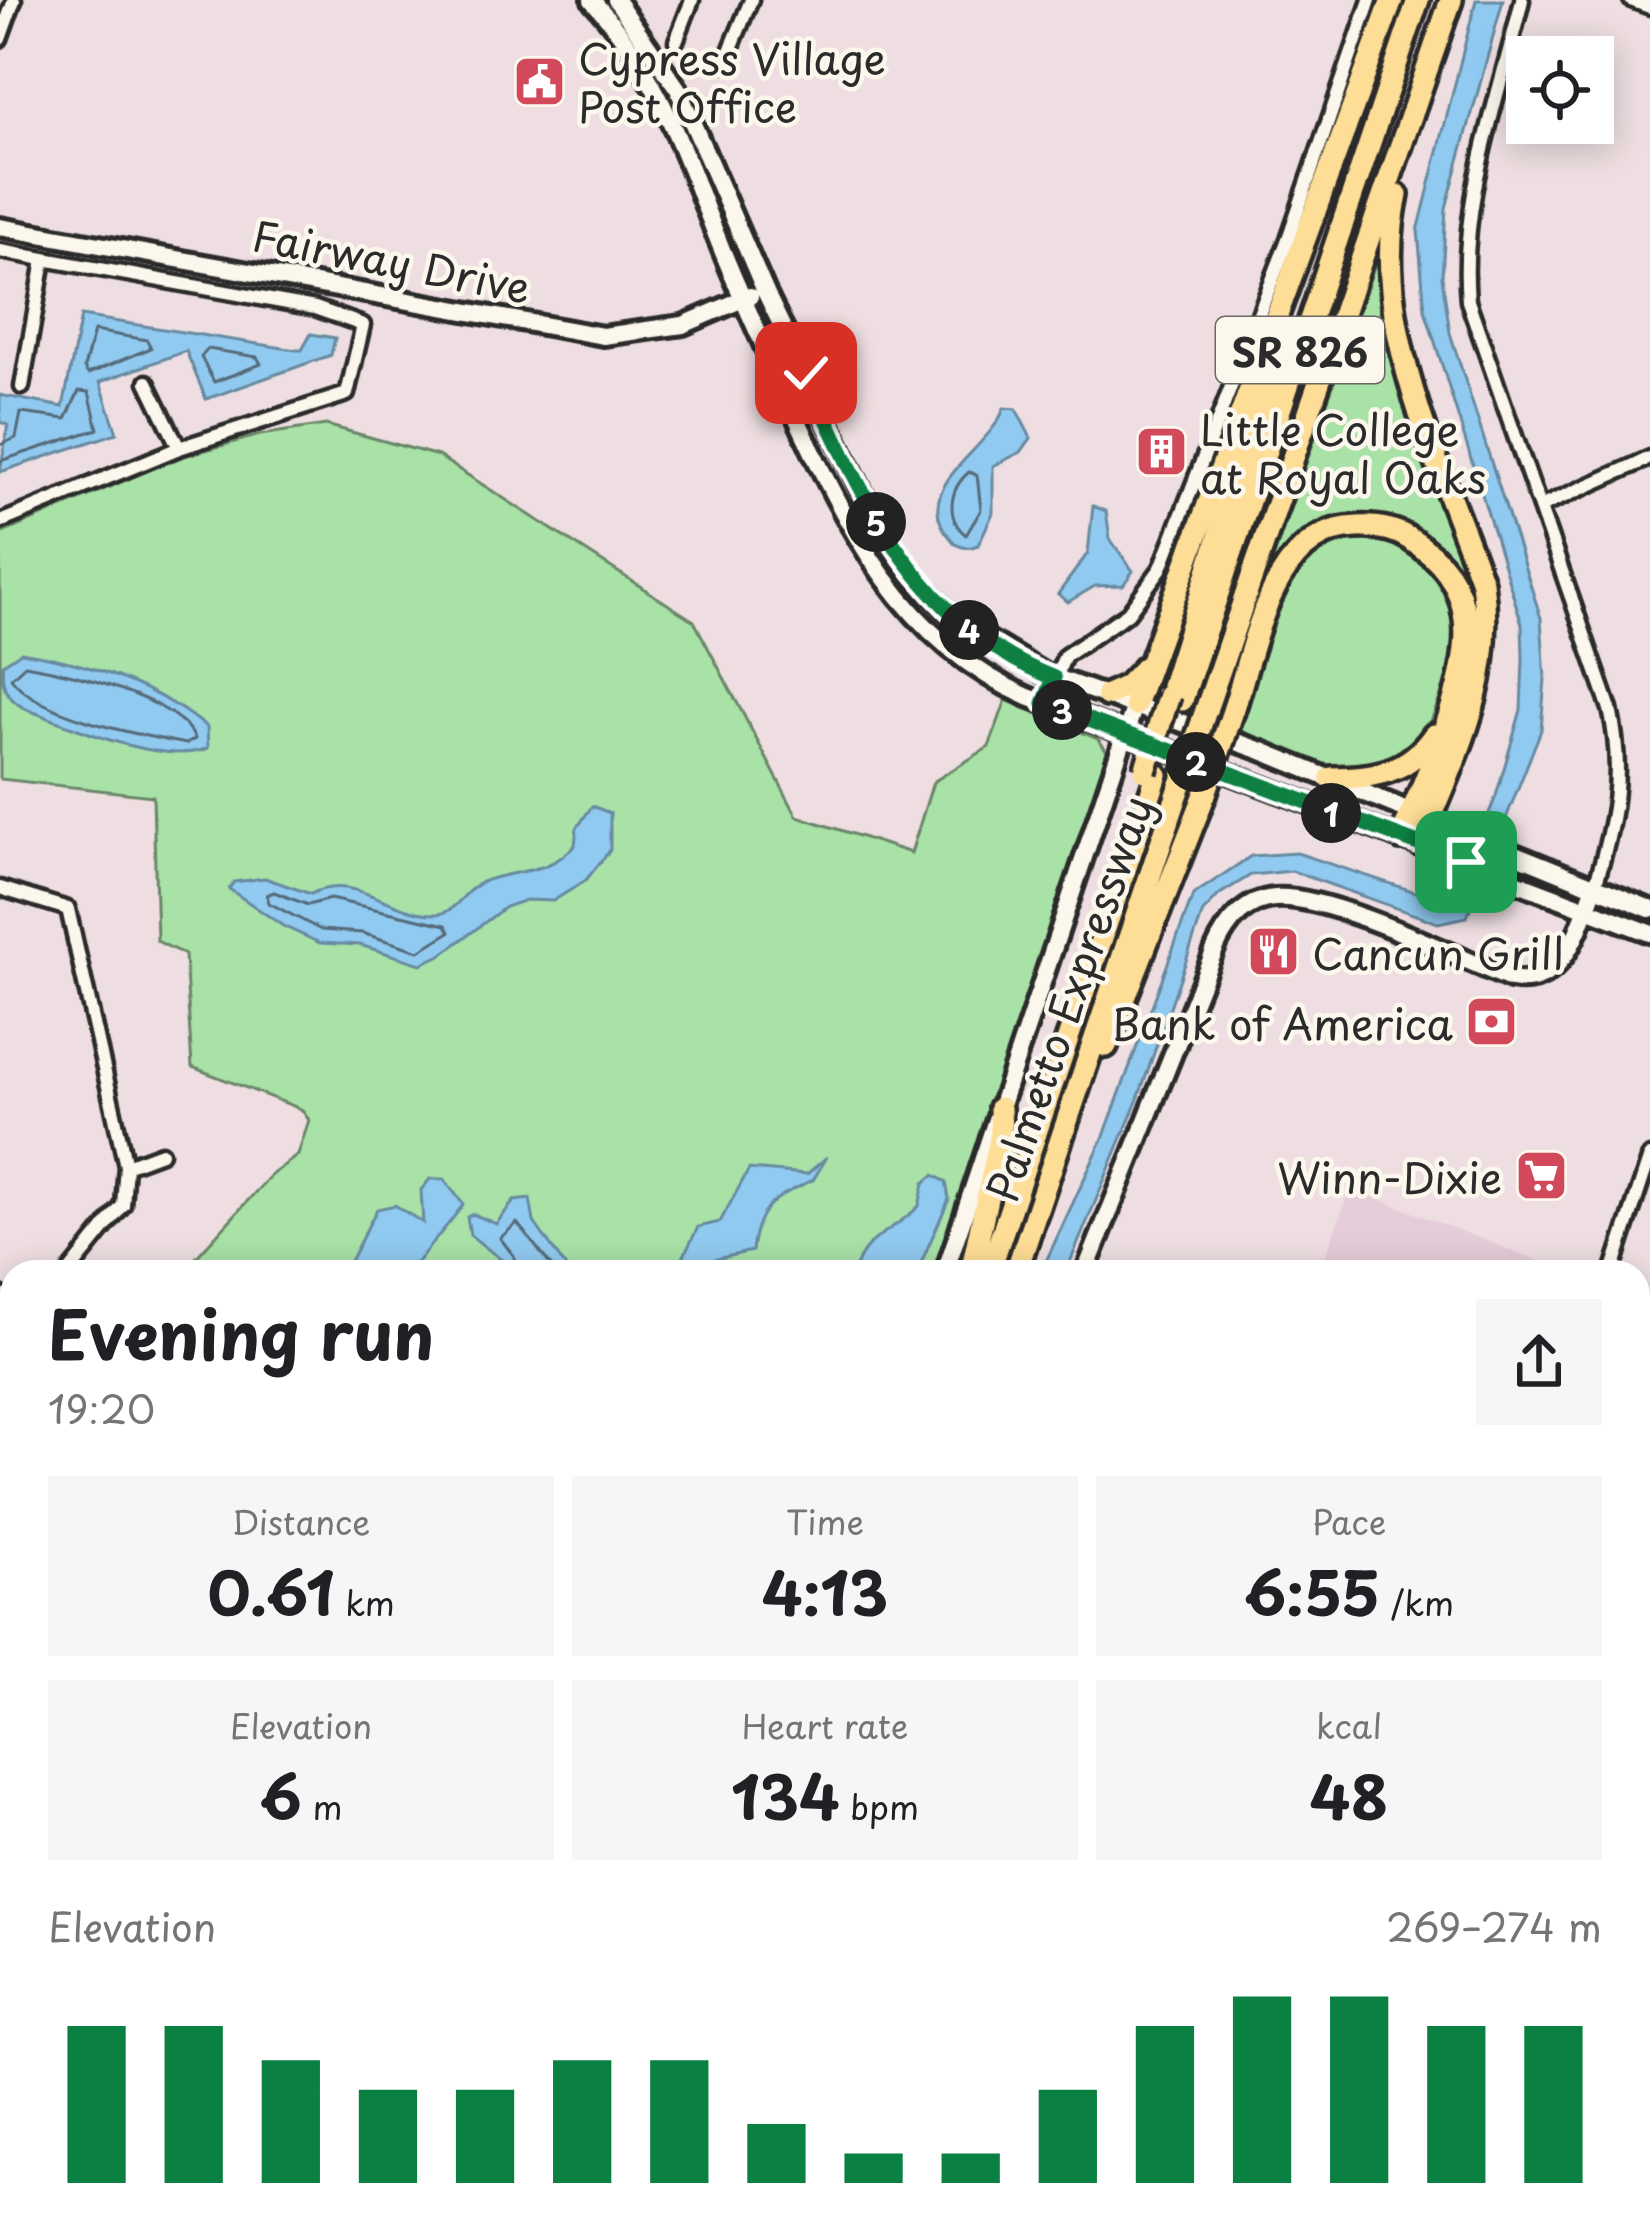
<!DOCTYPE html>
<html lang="en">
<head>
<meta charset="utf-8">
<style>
  :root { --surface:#fff; --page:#f6f6f6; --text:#202124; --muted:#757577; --accent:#0b8043 }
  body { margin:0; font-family:"Playpen Sans",sans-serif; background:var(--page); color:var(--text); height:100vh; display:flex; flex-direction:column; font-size:45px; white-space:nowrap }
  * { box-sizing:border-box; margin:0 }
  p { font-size:39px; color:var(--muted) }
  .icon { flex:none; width:66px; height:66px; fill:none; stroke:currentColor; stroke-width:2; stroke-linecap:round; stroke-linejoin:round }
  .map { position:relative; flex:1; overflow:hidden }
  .panel { position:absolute; left:0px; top:1260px; width:1650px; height:975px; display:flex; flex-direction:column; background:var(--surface); border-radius:36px 36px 0 0; box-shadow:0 6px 30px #0003 }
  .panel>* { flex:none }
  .tools { position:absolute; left:1506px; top:36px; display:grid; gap:24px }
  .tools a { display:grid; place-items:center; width:108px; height:108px; border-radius:0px; background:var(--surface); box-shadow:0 6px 30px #0003; font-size:60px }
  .pin { position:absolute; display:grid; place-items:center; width:102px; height:102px; color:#fff; margin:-51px; border-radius:24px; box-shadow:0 6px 18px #0006 }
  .km { position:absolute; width:60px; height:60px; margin:-30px; border-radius:50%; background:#222; color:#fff; font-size:33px; line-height:60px; text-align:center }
  .round { display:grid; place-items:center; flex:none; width:126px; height:126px; border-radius:0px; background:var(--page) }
  .overview { display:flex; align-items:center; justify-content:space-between; height:204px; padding:0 48px }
  h1 { font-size:66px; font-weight:700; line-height:90px }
  .stats { display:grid; grid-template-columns:repeat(3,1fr); gap:18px; height:204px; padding:12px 48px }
  .stats div { display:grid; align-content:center; border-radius:0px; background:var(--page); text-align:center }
  .stats b { font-size:60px; font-weight:700 }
  .stats small { font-size:33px; font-weight:400 }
  .stats p { font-size:33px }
  .chart { height:336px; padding:24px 48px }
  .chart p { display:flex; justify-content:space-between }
  .chart svg { width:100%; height:216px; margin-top:12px; stroke:var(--accent); stroke-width:6 }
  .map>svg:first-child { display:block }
  .built { fill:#e5ccd9 }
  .green { fill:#a8e2a7; stroke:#6a8669; stroke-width:3 }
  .water { fill:#91caf0; stroke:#688aa1; stroke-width:3 }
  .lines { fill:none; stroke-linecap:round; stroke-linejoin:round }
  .shore { stroke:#546b7a; stroke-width:3 }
  .canal { stroke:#91caf0; stroke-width:10 }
  .street-casing { stroke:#2b2b2b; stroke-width:21 }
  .secondary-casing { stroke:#2b2b2b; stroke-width:26 }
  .highway-casing { stroke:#2b2b2b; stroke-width:30 }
  .street { stroke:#fbf7ec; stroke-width:12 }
  .secondary { stroke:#fbf7ec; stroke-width:16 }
  .highway { stroke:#fedd96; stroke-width:21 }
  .highway-bridge-casing { stroke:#2b2b2b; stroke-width:30; stroke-linecap:butt }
  .highway-bridge { stroke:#fedd96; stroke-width:21 }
  .route-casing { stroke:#fff; stroke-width:24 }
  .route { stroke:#0b8043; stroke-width:15 }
  .labels { text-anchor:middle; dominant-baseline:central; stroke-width:9; stroke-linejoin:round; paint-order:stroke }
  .shield { fill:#fbf7ec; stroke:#696865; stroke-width:3 }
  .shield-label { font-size:39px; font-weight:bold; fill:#2b2b2b }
  .poi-label { font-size:42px; fill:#2b2b2b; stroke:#fbf7ec; text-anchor:start }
  .street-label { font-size:42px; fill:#2b2b2b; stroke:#fbf7ec }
</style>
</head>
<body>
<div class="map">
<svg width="1650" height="2234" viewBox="0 0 1650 2234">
  <rect width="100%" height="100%" fill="#eedee1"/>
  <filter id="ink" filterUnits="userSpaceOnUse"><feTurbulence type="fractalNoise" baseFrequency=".00833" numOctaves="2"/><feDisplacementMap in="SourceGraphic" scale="24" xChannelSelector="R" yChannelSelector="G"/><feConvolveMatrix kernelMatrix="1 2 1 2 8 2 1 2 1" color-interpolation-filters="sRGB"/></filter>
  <g filter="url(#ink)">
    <!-- built -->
    <path class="built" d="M1350 1188 1567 1272H1320Z"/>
    <!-- green -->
    <path class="green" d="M1382 244 1474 581 1481 631 1405 530 1309 538 1226 710 1221 709Z
      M326 425 438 456 694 621 797 816 911 853 933 782 989 747 1006 700 1098 739 1107 751 935 1272H183L271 1175 298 1155 309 1120 301 1109 192 1067 185 955 157 941 153 796 0 779V534L177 458 260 435Z
      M1342 537H1389L1431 562 1457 606 1454 661 1426 734C1386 806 1288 753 1234 732L1281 589 1306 556Z
      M12 1609V1771L0 1764V1663Z"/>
    <!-- water -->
    <path class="water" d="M1476 0H1503L1446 208 1442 277 1450 333 1541 618 1545 679 1541 730 1467 917 1438 923 1292 871 1251 875 1220 894 1203 912 1138 1099 1066 1272H1041L1104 1136 1193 895 1251 856 1297 853 1443 901 1455 897 1496 796 1521 710 1523 659 1522 624 1425 310 1418 231Z
      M81 316 296 350H302L311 334 335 338 331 355 206 399 186 351 100 382 117 433 0 472 8 425 0 422V395L63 407Z
      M1004 408 1016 409 1031 438 1021 452 993 466V513L978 545C968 549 959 549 952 540 904 488 991 450 1004 408Z
      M1093 506 1106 511 1110 539 1133 571 1123 585 1095 586 1068 602 1058 594 1088 553Z
      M21 652C92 664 149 683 207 727L208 748C164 767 72 727 26 709 7 699 0 686 3 664Z
      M592 806 610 813V850L586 880 553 901 526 900 505 907 443 954 421 964 360 945 320 943 283 926 229 889 234 882 265 878 311 894C354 871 394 916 437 914 456 913 465 889 482 882 517 868 547 876 575 845L577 828Z
      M827 1157 813 1180C777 1197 757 1204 752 1251L703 1262 693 1272H676L698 1227 720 1222 749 1169 807 1174Z
      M934 1175 946 1182 949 1199 917 1272H854C865 1235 895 1231 919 1206L924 1183Z
      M430 1179H444L463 1204C460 1212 421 1255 412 1269L353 1270 349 1263 377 1209 395 1205 423 1223 421 1190Z
      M530 1199 534 1222 569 1272H500L503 1261 470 1235 467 1217 473 1214 496 1224 514 1201Z
      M0 1753 12 1754V1955L7 1959 0 1956Z
      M1638 1856 1650 1861V1947L1638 1942Z
      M1365 2223H1634L1650 2234H1387L1368 2231Z"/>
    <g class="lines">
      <!-- shore -->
      <path class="shore" d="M94 331 147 340 151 348 88 374 84 368Z
        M208 349 257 357 261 364 214 382 201 357Z
        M0 445 16 438 21 413 66 419 79 391 89 392 98 429 0 461
        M969 472 977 475 981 510 966 535C945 518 949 489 969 472Z
        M25 665C67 672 177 697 195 739L186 744C139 735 39 717 11 678Z
        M274 892 308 905 330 899 446 925 450 932 419 951 362 933 321 930 269 903 267 895Z
        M515 1272 514 1256 500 1238 517 1223 556 1272"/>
      <!-- canal -->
      <path class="canal" d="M687 2234 691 2223"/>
      <defs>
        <path id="street" d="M1522 0C1499 98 1459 200 1468 301L1610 709C1625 774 1614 823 1595 886
          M1631 0 1650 7
          M0 39 14 0
          M676 41 692 0
          M725 63 751 0
          M0 251 315 308 363 325 347 394 179 448 0 522
          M147 382 179 448
          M22 387 44 260
          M1540 507 1650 458
          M1044 703 1065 656 1128 613 1161 568 1288 239 1370 0
          M0 888 68 909 126 1166 123 1205 69 1272
          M126 1166 161 1153
          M1612 1272 1650 1156
          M0 1294 12 1303
          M0 1358 12 1343
          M1638 1426 1650 1390
          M1638 1580 1650 1585
          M1638 1703 1650 1708
          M0 2014 12 2019
          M1638 2019 1650 2024
          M0 2127 12 2111
          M1638 2149 1650 2154
          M547 2223 577 2234
          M950 2226 971 2234
          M764 2234 768 2223
          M882 2234 885 2223
          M994 2234 998 2223
          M1223 2234 1226 2223
          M1290 2234 1292 2223"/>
        <path id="secondary" d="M592 0C658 73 680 143 715 232 738 292 766 349 792 408 847 527 901 641 1028 697L1650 933
          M616 0 678 89 765 291 876 521 911 574 956 620 1045 674 1262 751 1650 909
          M0 227 603 336 683 325 750 296
          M945 1272 1135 705
          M1085 1272 1215 949C1226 924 1245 900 1275 898 1329 894 1456 957 1511 979 1564 990 1580 925 1595 886
          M0 2145 12 2146
          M666 2234 670 2223"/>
        <path id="highway" d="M1397 195C1368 322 1440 463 1482 582 1496 681 1456 755 1420 844
          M1172 686 1280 343
          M1107 695 1127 686 1145 667
          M1182 700 1418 0
          M1135 705 1392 0
          M1206 710 1451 0
          M1233 711C1255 646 1271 529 1357 527 1376 526 1395 529 1410 539 1439 557 1461 583 1465 619 1473 679 1424 781 1401 838
          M1331 778C1374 778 1408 773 1434 735
          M1106 1046 1205 794
          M971 1272 1001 1134 1000 1108
          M989 1272 1157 775
          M1016 1272 1181 784
          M0 2184 12 2185
          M0 2208 12 2209"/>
      </defs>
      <!-- street casing -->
      <use href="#street" class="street-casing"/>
      <!-- secondary casing -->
      <use href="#secondary" class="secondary-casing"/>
      <!-- highway casing -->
      <use href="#highway" class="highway-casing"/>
      <!-- street -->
      <use href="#street" class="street"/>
      <!-- secondary -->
      <use href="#secondary" class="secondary"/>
      <!-- highway -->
      <use href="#highway" class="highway"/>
      <defs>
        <path id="highway-bridge" d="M1145 771 1169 695
          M1181 784 1206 710
          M1205 794 1233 711"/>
      </defs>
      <!-- highway-bridge casing -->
      <use href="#highway-bridge" class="highway-bridge-casing"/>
      <!-- highway-bridge -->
      <use href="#highway-bridge" class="highway-bridge"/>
    </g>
  </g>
  <g class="lines" filter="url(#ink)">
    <defs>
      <path id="route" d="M806 373C863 499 916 624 1054 678L1044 703 1466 862"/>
    </defs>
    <!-- route casing -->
    <use href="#route" class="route-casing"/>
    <!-- route -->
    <use href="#route" class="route"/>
  </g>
  <!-- icons -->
  <defs>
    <symbol id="civic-square" viewBox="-11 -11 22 22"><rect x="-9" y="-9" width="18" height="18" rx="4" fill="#d1495b" stroke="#fbf7ec"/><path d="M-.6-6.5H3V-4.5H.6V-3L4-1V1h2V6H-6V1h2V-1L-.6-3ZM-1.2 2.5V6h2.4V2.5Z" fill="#fff"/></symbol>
    <symbol id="building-square" viewBox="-11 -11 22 22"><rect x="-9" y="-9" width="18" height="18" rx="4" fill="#d1495b" stroke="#fbf7ec"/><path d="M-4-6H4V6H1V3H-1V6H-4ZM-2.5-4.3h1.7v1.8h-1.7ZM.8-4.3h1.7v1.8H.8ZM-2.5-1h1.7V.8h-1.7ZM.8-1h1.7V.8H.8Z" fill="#fff"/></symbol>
    <symbol id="restaurant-square" viewBox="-11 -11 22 22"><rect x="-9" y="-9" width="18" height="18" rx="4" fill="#d1495b" stroke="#fbf7ec"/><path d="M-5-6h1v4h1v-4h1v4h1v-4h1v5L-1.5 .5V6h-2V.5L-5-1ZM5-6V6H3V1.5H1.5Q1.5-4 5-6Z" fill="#fff"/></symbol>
    <symbol id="bank-square" viewBox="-11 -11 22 22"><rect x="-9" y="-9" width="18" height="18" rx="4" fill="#d1495b" stroke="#fbf7ec"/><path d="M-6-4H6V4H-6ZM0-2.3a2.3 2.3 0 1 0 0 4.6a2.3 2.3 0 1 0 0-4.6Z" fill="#fff"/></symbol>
    <symbol id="supermarket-square" viewBox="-11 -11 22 22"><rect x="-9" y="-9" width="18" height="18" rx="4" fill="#d1495b" stroke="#fbf7ec"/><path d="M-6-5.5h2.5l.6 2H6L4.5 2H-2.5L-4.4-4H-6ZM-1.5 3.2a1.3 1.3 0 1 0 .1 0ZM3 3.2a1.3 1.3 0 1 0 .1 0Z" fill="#fff"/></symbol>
  </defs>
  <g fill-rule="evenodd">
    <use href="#civic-square" x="510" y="52" width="59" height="59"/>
    <use href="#building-square" x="1132" y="422" width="59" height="59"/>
    <use href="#restaurant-square" x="1244" y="922" width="59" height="59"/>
    <use href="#bank-square" x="1462" y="992" width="59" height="59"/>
    <use href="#supermarket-square" x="1512" y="1146" width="59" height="59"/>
  </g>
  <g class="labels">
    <!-- shield labels -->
    <rect class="shield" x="1216" y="317" width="168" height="66" rx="9"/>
    <g class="shield-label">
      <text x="1300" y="350">SR 826</text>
    </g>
    <!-- poi labels -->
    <g class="poi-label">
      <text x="578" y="57">Cypress Village<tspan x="578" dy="48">Post Office</tspan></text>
      <text x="1200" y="428">Little College<tspan x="1200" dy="48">at Royal Oaks</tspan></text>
      <text x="1312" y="952">Cancun Grill</text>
      <text x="1453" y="1022" text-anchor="end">Bank of America</text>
      <text x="1502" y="1176" text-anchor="end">Winn-Dixie</text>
    </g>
    <!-- street labels -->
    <g class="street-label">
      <text transform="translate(392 260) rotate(11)">Fairway Drive</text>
      <text transform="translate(1068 998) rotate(-71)">Palmetto Expressway</text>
    </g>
  </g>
</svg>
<div class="tools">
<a><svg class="icon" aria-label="locate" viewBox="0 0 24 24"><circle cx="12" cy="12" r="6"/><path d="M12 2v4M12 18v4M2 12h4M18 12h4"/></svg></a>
</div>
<div class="pin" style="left:1466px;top:862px;background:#1e9e55"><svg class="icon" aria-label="arrive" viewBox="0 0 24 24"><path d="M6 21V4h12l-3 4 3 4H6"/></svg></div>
<div class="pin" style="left:806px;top:373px;background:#d93025"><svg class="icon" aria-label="check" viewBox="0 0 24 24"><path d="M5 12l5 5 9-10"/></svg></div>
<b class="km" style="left:1331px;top:813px">1</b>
<b class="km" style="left:1196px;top:762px">2</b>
<b class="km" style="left:1062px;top:710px">3</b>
<b class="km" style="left:969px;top:630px">4</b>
<b class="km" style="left:876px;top:522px">5</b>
<section class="panel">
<div class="overview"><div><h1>Evening run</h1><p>19:20</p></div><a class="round"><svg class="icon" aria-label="share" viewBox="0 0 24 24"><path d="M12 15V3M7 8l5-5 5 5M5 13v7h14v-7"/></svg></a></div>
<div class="stats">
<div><p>Distance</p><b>0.61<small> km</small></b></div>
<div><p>Time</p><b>4:13</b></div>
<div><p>Pace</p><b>6:55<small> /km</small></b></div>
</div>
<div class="stats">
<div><p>Elevation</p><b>6<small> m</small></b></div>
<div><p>Heart rate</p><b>134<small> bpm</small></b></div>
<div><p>kcal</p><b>48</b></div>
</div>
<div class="chart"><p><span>Elevation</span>269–274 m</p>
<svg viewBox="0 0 160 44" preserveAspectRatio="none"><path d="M5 44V12M15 44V12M25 44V19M35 44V25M45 44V25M55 44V19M65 44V19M75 44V32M85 44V38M95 44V38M105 44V25M115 44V12M125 44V6M135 44V6M145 44V12M155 44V12"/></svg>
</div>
</section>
</div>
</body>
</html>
